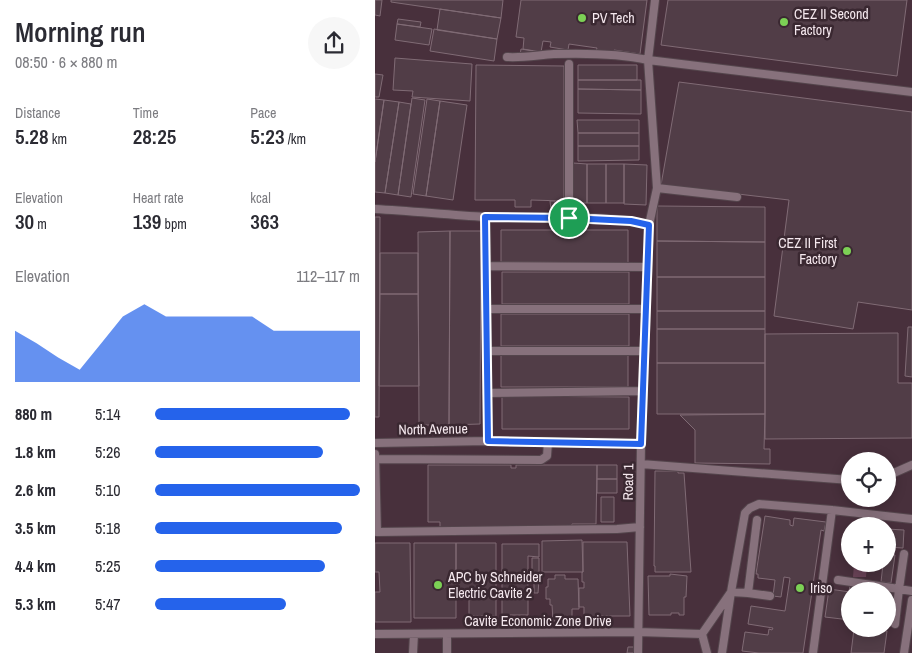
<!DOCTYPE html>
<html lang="en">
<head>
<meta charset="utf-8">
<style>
  :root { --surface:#fff; --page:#f7f7f7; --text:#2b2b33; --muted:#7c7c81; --accent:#2563eb }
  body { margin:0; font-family:"Archivo Narrow",sans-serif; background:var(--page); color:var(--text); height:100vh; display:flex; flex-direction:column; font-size:19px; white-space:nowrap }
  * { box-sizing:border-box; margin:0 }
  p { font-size:16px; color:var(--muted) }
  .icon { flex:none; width:28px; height:28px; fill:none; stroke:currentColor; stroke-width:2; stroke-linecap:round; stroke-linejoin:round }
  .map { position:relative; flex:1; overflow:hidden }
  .side { display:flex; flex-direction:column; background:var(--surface); width:375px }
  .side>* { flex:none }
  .buttons { position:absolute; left:466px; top:452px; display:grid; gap:10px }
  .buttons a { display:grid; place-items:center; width:55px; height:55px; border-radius:50%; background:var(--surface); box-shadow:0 2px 12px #0003; font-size:25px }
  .pin { position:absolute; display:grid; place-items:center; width:42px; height:42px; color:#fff; margin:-21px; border:2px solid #fff; border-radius:50%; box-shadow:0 1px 5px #0007 }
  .round { display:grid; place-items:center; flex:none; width:52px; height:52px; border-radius:26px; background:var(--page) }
  .summary { display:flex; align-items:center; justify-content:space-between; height:85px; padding:0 15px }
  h1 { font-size:28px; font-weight:600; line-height:38px }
  .metrics { display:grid; grid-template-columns:repeat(3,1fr); gap:8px; height:85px; padding:5px 15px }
  .metrics div { display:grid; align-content:center }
  .metrics b { font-size:21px; font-weight:600 }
  .metrics small { font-size:14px; font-weight:400 }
  .metrics p { font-size:14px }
  .chart { height:140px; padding:10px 15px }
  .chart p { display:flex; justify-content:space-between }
  .chart svg { width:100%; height:90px; margin-top:5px; fill:var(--accent); opacity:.7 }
  ul { padding:0 15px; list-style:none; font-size:16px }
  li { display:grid; grid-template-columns:80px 60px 1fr; align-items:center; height:38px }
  li i { height:12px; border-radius:6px; background:var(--accent) }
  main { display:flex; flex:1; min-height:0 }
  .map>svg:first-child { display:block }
  .built { fill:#48303c; fill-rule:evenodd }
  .green { fill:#694357 }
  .building { fill:#513d47; stroke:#806b75 }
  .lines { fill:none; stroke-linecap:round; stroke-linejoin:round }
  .minor-casing { stroke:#54454c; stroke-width:10 }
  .minor { stroke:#87717c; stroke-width:8 }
  .route-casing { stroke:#fff; stroke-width:10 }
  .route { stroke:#2563eb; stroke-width:6 }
  .poi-dot { fill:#7cd155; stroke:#3a2831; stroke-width:2 }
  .labels { text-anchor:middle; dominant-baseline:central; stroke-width:5; stroke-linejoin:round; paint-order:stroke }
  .poi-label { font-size:14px; fill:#f5e8ee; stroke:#3a2831; text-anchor:start }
  .street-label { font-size:14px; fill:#f5e8ee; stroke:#3a2831 }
</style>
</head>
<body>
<main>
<section class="side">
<div class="summary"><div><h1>Morning run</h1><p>08:50 · 6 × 880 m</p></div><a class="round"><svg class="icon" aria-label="share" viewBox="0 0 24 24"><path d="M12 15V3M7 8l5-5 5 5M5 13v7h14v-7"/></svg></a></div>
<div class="metrics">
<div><p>Distance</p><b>5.28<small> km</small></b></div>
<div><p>Time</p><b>28:25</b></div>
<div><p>Pace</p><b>5:23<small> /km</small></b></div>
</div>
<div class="metrics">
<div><p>Elevation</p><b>30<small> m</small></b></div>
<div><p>Heart rate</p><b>139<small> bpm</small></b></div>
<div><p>kcal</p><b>363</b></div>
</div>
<div class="chart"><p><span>Elevation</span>112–117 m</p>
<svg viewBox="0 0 160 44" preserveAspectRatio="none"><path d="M0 44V19L10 25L20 32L30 38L40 25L50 12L60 6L70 12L80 12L90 12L100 12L110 12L120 19L130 19L140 19L150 19L160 19V44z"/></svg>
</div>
<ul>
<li><b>880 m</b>5:14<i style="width:95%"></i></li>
<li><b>1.8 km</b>5:26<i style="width:82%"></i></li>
<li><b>2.6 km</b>5:10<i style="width:100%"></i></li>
<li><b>3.5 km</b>5:18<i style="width:91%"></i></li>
<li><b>4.4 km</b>5:25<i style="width:83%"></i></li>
<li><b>5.3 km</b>5:47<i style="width:64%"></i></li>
</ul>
</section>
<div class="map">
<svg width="537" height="653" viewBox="0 0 537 653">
  <rect width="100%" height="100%" fill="#3a2831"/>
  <!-- built -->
  <path class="built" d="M0 0H537V653H0ZM475 461H512V499H475ZM475 526H512V564H475ZM475 591H512V629H475Z"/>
  <!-- green -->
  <path class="green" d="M479 564H492L491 577H478Z"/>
  <!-- building -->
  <path class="building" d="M0 0H7L5 16 0 15Z
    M16 0H128L126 18 16 2Z
    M146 0H272L265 54 239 50V53L221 51 222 48 194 44 193 50 175 47 176 42 168 41 166 52 148 49 149 38 141 37Z
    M293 0H532L522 76 286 45Z
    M65 9 126 18 122 39 62 30Z
    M23 19 46 22 45 27 22 24Z
    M22 24 57 29 54 45 20 40Z
    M59 29 122 39 119 61 55 51Z
    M146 49 158 51 157 56 145 55Z
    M20 58 97 64 95 101 37 97 38 91 18 90Z
    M101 65 189 66V201L156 200V207H140V200H100Z
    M203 65H262V80H203Z
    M0 74 8 75 4 97H0Z
    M203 80H266V90L203 89Z
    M304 82 537 112V310L483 302 478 329 399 316 414 200 286 185Z
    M203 89 266 90V114L203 113Z
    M37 98 50 100 36 197 23 195Z
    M0 99 9 100 0 162Z
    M52 99 65 101 51 196 38 194Z
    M9 100 24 102 10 193 0 192V162Z
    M65 101 92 105 78 200 51 196Z
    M24 102 36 104 23 195 10 193Z
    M202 120H264V133H203Z
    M203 133H264V146H203Z
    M203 146H264V160L203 161Z
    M198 163 212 164V203H198Z
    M212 164H231V203H212Z
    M231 164H249V203H231Z
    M249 164 272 165 271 205 249 204Z
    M175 201H180V203H183V210H176Z
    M282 206 390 207V242L282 241Z
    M0 217H5L4 417H0Z
    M126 230H253V263L126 262Z
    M75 231H106L105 424 74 425Z
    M75 231 74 425H44L43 232Z
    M282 241 390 242V277H282Z
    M5 253H43V294H5Z
    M127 272H254V304H127Z
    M282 277H390V311H282Z
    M5 294H43L44 386H4Z
    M282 311H390V329H282Z
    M126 314H254V346H126Z
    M533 327H537V377L530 376Z
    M282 329H390V363H282Z
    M523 333V383H537V438L390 439V334Z
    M126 354 253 355V387H126Z
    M282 363H390V414H282Z
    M127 396 254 397V429H127Z
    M390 414 389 449H395V464L320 463V430L305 415Z
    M53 465H136V468H141V465H222L221 524H197L196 529 65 528V522H53Z
    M222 465H242V479H222Z
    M280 471H303V473H309L316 572H280V566H279Z
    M222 479H242V493H222Z
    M226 497H239V522H226Z
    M390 516 415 520V525L418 526 419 518 451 522 449 531 446 530 428 653H384L367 651 370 632 393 635 394 629 397 630 398 628 373 624 376 606 410 611 415 578 409 577 406 597 398 596 400 580 383 578V574H381Z
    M512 529 529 530 528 548 512 547Z
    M207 540 208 572H167V541Z
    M208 542H252L255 616H209V607H204V588H209V582H207V572H208Z
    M0 543H35L36 622H0V592H5L4 572H0Z
    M39 543H81V618H39Z
    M81 543H121V578H81Z
    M127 544H164V557L153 556V615H127Z
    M512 553 520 555 516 583 506 582 508 564H512Z
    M157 558H164V579H157Z
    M295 574 312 576 311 597H309V615H304V613H296V615H274L273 576H295Z
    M180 575H190V579H203L204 609H197V621H178L177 605H175V599H171V587H173V579H180Z
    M81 578H121V616H94V598H81Z
    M159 580H164L163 593H159Z
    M479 583 497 586 496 591H474L475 586H478Z
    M498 586 521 589 516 626H512V591H498Z
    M454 589 475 592V620L450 617Z
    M479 629 512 631 509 653H476Z
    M253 647H259V653H252Z"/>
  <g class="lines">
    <defs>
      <path id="minor" d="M132 57C149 58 163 55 179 54 210 53 242 53 273 60L280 0
        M282 188 362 197
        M0 209C37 211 74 215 110 217 163 219 223 213 274 225
        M111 217 113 441
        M194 218V64
        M111 266 272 267
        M111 309H271
        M113 351H270
        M112 393 268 391
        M0 443 113 441 266 443
        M0 454 2 532 242 529 265 527
        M0 459 166 460 172 456 173 442
        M266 464 475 480
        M512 476 537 465
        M529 554 524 589 537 591
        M463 580 524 589 520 624
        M373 593 395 596
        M0 634 263 632 327 634
        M327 634 356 592 370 513 375 508 384 504 457 510 537 519
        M327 634 332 653
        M38 653 39 634
        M72 653V634
        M263 653 266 443 274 225 282 188 273 60 537 92
        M347 653 356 592 373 593 382 520
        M438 653 457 510
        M529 653 537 600"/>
    </defs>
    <!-- minor casing -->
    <use href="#minor" class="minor-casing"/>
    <!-- minor -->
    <use href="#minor" class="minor"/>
  </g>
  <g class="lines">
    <defs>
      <path id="route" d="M110 217 194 218 256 221 274 225 266 444 113 441Z"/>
    </defs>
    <!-- route casing -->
    <use href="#route" class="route-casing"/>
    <!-- route -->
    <use href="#route" class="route"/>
  </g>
  <!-- markers -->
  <g class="poi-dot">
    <circle cx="207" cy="18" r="5"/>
    <circle cx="409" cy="22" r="5"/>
    <circle cx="472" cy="251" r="5"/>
    <circle cx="63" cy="585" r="5"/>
    <circle cx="425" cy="588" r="5"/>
  </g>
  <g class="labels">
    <!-- poi labels -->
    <g class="poi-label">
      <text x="419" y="14">CEZ II Second<tspan x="419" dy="16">Factory</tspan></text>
      <text x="217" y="18">PV Tech</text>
      <text x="462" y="243" text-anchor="end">CEZ II First<tspan x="462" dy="16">Factory</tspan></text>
      <text x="73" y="577">APC by Schneider<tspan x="73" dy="16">Electric Cavite 2</tspan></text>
      <text x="435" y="588">Iriso</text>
    </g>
    <!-- street labels -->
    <g class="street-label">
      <text transform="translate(58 429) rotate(-1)">North Avenue</text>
      <text transform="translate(253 482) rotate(-89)">Road 1</text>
      <text x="163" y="621">Cavite Economic Zone Drive</text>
    </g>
  </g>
</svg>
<div class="buttons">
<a><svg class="icon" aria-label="locate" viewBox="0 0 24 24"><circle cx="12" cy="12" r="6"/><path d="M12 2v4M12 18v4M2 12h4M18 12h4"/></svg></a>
<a>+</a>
<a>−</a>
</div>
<div class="pin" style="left:194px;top:218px;background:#1e9e55"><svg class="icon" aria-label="arrive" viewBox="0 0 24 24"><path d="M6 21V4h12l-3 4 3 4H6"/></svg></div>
</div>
</main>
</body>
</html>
